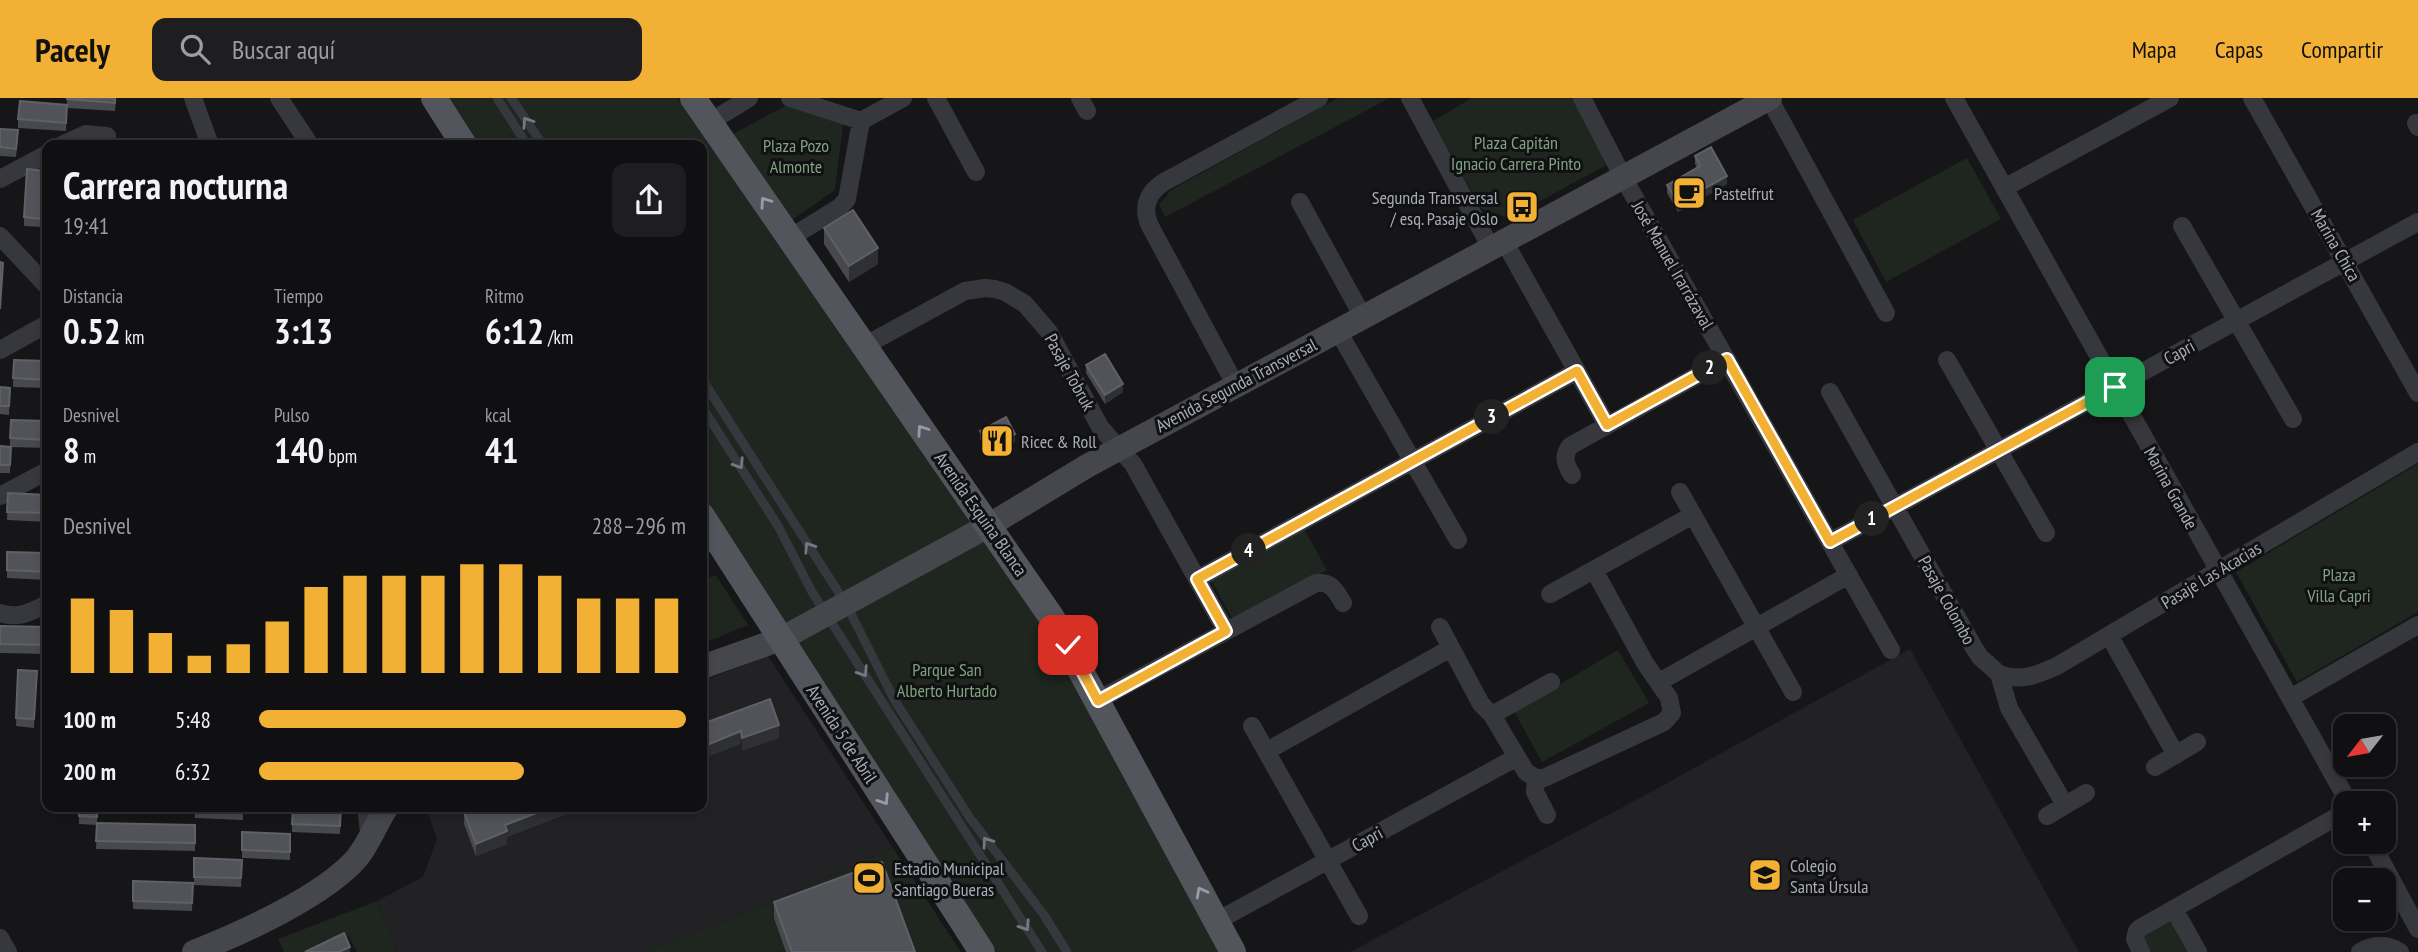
<!DOCTYPE html>
<html lang="es">
<head>
<meta charset="utf-8">
<style>
  :root { --surface:#101012; --page:#1e1e20; --text:#f1f3f6; --muted:#9c9d9f; --line:#303032; --accent:#f2b134 }
  body { margin:0; font-family:"PT Sans Narrow",sans-serif; background:var(--page); color:var(--text); height:100vh; display:flex; flex-direction:column; font-size:26px; white-space:nowrap }
  * { box-sizing:border-box; margin:0 }
  p { font-size:23px; color:var(--muted) }
  .icon { flex:none; width:38px; height:38px; fill:none; stroke:currentColor; stroke-width:2; stroke-linecap:round; stroke-linejoin:round }
  .map { position:relative; flex:1; overflow:hidden }
  .panel { position:absolute; left:42px; top:42px; width:665px; height:672px; display:flex; flex-direction:column; background:var(--surface); border-radius:14px; box-shadow:0 4px 10px #0003,0 0 0 2px var(--line) }
  .panel>* { flex:none }
  .needle { width:46px; rotate:239deg }
  .buttons { position:absolute; left:2333px; top:616px; display:grid; gap:14px }
  .buttons a { display:grid; place-items:center; width:63px; height:63px; border-radius:14px; background:var(--surface); box-shadow:0 4px 10px #0003,0 0 0 2px var(--line); font-size:35px }
  .pin { position:absolute; display:grid; place-items:center; width:60px; height:60px; color:#fff; margin:-30px; border-radius:14px; box-shadow:0 4px 10px #0006 }
  .km { position:absolute; width:35px; height:35px; margin:-18px; border-radius:50%; background:#222; color:#fff; font-size:19px; line-height:35px; text-align:center }
  .round { display:grid; place-items:center; flex:none; width:74px; height:74px; border-radius:14px; background:var(--page) }
  .headline { display:flex; align-items:center; justify-content:space-between; height:119px; padding:0 21px }
  h1 { font-size:38px; font-weight:600; line-height:52px }
  .figures { display:grid; grid-template-columns:repeat(3,1fr); gap:10px; height:119px; padding:7px 21px }
  .figures div { display:grid; align-content:center }
  .figures b { font-size:35px; font-weight:600 }
  .figures small { font-size:19px; font-weight:400 }
  .figures p { font-size:19px }
  .chart { height:196px; padding:14px 21px }
  .chart p { display:flex; justify-content:space-between }
  .chart svg { width:100%; height:126px; margin-top:7px; stroke:var(--accent); stroke-width:6 }
  ul { padding:0 21px; list-style:none; font-size:23px }
  li { display:grid; grid-template-columns:112px 84px 1fr; align-items:center; height:52px }
  li i { height:18px; border-radius:9px; background:var(--accent) }
  header { display:flex; align-items:center; gap:42px; box-sizing:border-box; height:98px; padding:0 35px; background:var(--accent); color:#111 }
  header strong { font-size:33px }
  nav { display:flex; gap:38px; margin-inline-start:auto; font-size:24px }
  .search { width:490px; height:63px; background:var(--page); display:flex; align-items:center; gap:18px; box-sizing:border-box; padding:0 24px; border-radius:14px; color:var(--muted); font-size:26px }
  .map>svg:first-child { display:block }
  .built { fill:#222225 }
  .green { fill:#1e261f }
  .lines { fill:none; stroke-linecap:round; stroke-linejoin:round }
  .lane { stroke:#37383d; stroke-width:9 }
  .street { stroke:#37383d; stroke-width:18 }
  .secondary { stroke:#45474d; stroke-width:24 }
  .primary { stroke:#53555c; stroke-width:26 }
  .wall { fill:#47494d }
  .shaded-wall { fill:#2f3033 }
  .building { fill:#525359; stroke:#5f6168; stroke-width:2 }
  .oneway { stroke:#757881 }
  .oneway2 { stroke:#979ba6 }
  .route-casing { stroke:#fff; stroke-width:14 }
  .route { stroke:#f2b134; stroke-width:9 }
  .labels { text-anchor:middle; dominant-baseline:central; stroke-width:6; stroke-linejoin:round; paint-order:stroke }
  .park-label { font-size:18px; fill:#7fa381; stroke:#111113 }
  .poi-label { font-size:18px; fill:#a8adb8; stroke:#111113; text-anchor:start }
  .street-label { font-size:18px; fill:#a8adb8; stroke:#111113 }
</style>
</head>
<body>
<header>
<strong>Pacely</strong>
<div class="search"><svg class="icon" aria-label="search" viewBox="0 0 24 24"><circle cx="10" cy="10" r="6"/><path d="M15 15l6 6"/></svg>Buscar aquí</div>
<nav><a>Mapa</a><a>Capas</a><a>Compartir</a></nav>
</header>
<div class="map">
<svg width="2418" height="854" viewBox="0 0 2418 854">
  <rect width="100%" height="100%" fill="#161618"/>
  <!-- built -->
  <path class="built" d="M1910 551 2079 854H1350L1638 701Z
    M768 558 893 750 758 810 645 854H397L377 803 423 779 437 741 426 709H702V583Z"/>
  <!-- green -->
  <path class="green" d="M443 0H678L979 434 1043 530 1222 854H997L702 404V47H472Z
    M1338 0H1390L1165 119 1159 107 1171 92Z
    M1472 0H1574L1610 65 1509 120 1481 111 1433 23Z
    M785 8 843 26 835 92 789 124 731 37Z
    M1967 60 2001 121 1886 184 1853 122Z
    M2418 366V514L2297 584 2236 474Z
    M1304 431 1327 472 1234 524 1211 482Z
    M716 477 748 527 702 546V482Z
    M1618 552 1649 605 1542 664 1514 613Z
    M893 750 961 854H645L758 810Z
    M377 803 397 854H357L349 838 315 854H284L278 841Z
    M2169 820 2193 854H2145L2140 836Z"/>
  <g class="lines">
    <!-- lane -->
    <path class="lane" d="M497 0 527 47
      M511 0 543 47
      M702 281 846 506 895 603 970 720 1044 817 1067 854
      M702 309 778 428 812 494 1042 854"/>
    <!-- street -->
    <path class="street" d="M193 0 210 47
      M279 0 310 47
      M790 0 861 23 903 0
      M936 0 976 74
      M1080 0 1087 13
      M1410 0 1491 150
      M1582 0 1623 79 1891 552
      M1769 0 1886 215
      M1954 0 2349 705
      M2252 0 2418 295
      M710 24 749 0
      M2416 25 2418 29
      M62 47 86 36 107 38
      M0 81 47 56
      M2004 90 2170 0
      M1300 104 1363 219
      M2182 128 2293 321
      M0 138 47 188
      M790 140 840 109 847 101 861 23
      M1504 143 1607 327
      M1338 233 1458 442
      M864 248 965 193 985 190 995 191 1005 194 1025 206 1049 234 1100 329 1133 366 1226 533
      M0 252 47 226
      M1947 262 2046 435
      M1236 288 1149 126C1142 108 1148 94 1164 84L1319 0
      M1830 294 1973 548 1980 559 1999 576 2009 610 2065 707
      M1572 377C1566 367 1562 359 1570 348L1727 261
      M1680 394 1793 594
      M0 398 47 373
      M1830 444 2418 124
      M1197 481 1577 273
      M1550 496 1693 417
      M0 515C18 521 31 514 47 506
      M1440 529 1481 606 1492 617 1526 674 1536 680H1544L1664 624 1672 615 1669 600 1645 565 1594 472
      M2109 537 2176 657
      M1999 576C2021 584 2037 577 2057 568L2418 354
      M1659 584 1849 477
      M2290 600 2418 527
      M1098 602 1316 485C1331 483 1336 493 1343 505
      M1492 617 1551 584
      M1252 628 1359 818
      M1267 653 1451 550
      M2155 669 2197 644
      M1536 680 1535 694 1547 717
      M366 709 370 741
      M2047 718 2086 695
      M2371 744 2418 831
      M2174 811 2198 854
      M1217 823 1517 659
      M0 840 8 854
      M2141 854 2135 841 2137 833 2140 830 2345 714
      M2360 854C2374 846 2386 845 2400 854"/>
    <!-- secondary -->
    <path class="secondary" d="M702 569 781 541 988 428 1087 368 1770 0
      M194 854C242 835 324 798 357 760 370 744 376 725 387 709"/>
    <!-- primary -->
    <path class="primary" d="M434 0 464 47
      M693 0 1052 520 1233 854
      M702 418 982 854"/>
  </g>
  <!-- wall -->
  <path class="wall" d="M67 0H116L115 13 67 10 66 33 18 30V21L67 7Z
    M0 31 18 41 16 59 0 58Z
    M1695 58 1727 86 1678 114 1667 95V87L1697 70 1695 66Z
    M45 81 42 129 24 128V119Z
    M824 130 878 166 849 184 824 146Z
    M14 262 47 263V290L13 289Z
    M1086 267 1123 294 1105 306 1086 275Z
    M0 289 10 290 9 317 0 316Z
    M47 323V350L10 349V340Z
    M980 333 1015 344 988 358 980 341Z
    M0 348 11 349 10 375H0Z
    M8 395 47 397V424L7 422Z
    M7 454 47 455V482L7 480Z
    M0 528 47 529V556L0 555Z
    M18 572 37 573 34 630 16 628Z
    M79 709H98L97 725 195 727V753L96 751 97 727 79 726Z
    M195 709H243V722L195 720Z
    M341 709 340 736 292 734V726Z
    M477 709H600L585 716 581 710 507 739V746L476 758 464 726V714Z
    M242 734 290 736V762L242 760Z
    M194 760 242 762 241 789 194 787Z
    M133 783 193 785 192 813 133 811Z
    M774 804 915 854H786L774 820Z"/>
  <!-- shaded-wall -->
  <path class="shaded-wall" d="M1727 78V86L1678 114V105Z
    M878 150V166L849 184V168Z
    M1123 286V294L1105 306V297Z
    M1015 336V344L988 358V350Z
    M779 627V640L742 653V640Z
    M741 633V646L702 661V649Z
    M552 709 581 710 507 739V746L476 758V746L505 727Z
    M585 709H600L585 716Z
    M350 849V854H339Z"/>
  <!-- building -->
  <path class="building" d="M67 0H115V5L67 1Z
    M20 3 67 7 66 25 18 21Z
    M0 31 18 32 16 51 0 49Z
    M1711 49 1727 78 1678 105 1667 87 1700 68 1695 58Z
    M27 71 45 73 42 121 24 119Z
    M853 112 878 150 849 168 824 130Z
    M0 164 3 165 0 211Z
    M1105 256 1123 286 1105 297 1086 267Z
    M14 262 47 263V282L13 280Z
    M0 289 10 290 9 308H0Z
    M1006 319 1015 336 988 350 980 333Z
    M11 322 47 323V342L10 340Z
    M0 348 11 349 10 367H0Z
    M8 395 47 397V415L7 414Z
    M7 454 47 455V474L7 472Z
    M0 528 47 529V547L0 546Z
    M18 572 37 573 34 621 16 620Z
    M770 601 779 627 742 640 741 633 702 649V626Z
    M79 709H97V719L79 718Z
    M195 709H243V713L195 711Z
    M293 709H341L340 728 292 726Z
    M477 709H552L505 727 507 733 476 746 464 714Z
    M97 725 195 727V745L96 743Z
    M242 734 290 736V754L242 752Z
    M194 760 242 762 241 780 194 779Z
    M882 764 915 854H792L774 804Z
    M133 783 193 785 192 805 133 803Z
    M344 835 350 849 339 854H305Z"/>
  <!-- one-way arrows -->
  <defs><path id="oneway-chevron" d="M-2-3.5L2.5 0L-2 3.5" fill="none" stroke-width="1.6" stroke-linecap="round" stroke-linejoin="round" transform="scale(1.75)"/></defs>
  <g class="oneway">
    <use href="#oneway-chevron" transform="translate(527 24) rotate(-124)"/>
    <use href="#oneway-chevron" transform="translate(739 366) rotate(57)"/>
    <use href="#oneway-chevron" transform="translate(809 449) rotate(-123)"/>
    <use href="#oneway-chevron" transform="translate(863 574) rotate(57)"/>
    <use href="#oneway-chevron" transform="translate(987 744) rotate(-125)"/>
    <use href="#oneway-chevron" transform="translate(1025 828) rotate(57)"/>
  </g>
  <g class="oneway2">
    <use href="#oneway-chevron" transform="translate(765 104) rotate(-125)"/>
    <use href="#oneway-chevron" transform="translate(922 332) rotate(-124)"/>
    <use href="#oneway-chevron" transform="translate(884 702) rotate(57)"/>
    <use href="#oneway-chevron" transform="translate(1201 794) rotate(-118)"/>
  </g>
  <g class="lines">
    <defs>
      <path id="route" d="M1068 547 1098 603 1226 533 1197 481 1577 273 1607 327 1727 261 1830 444 2115 289"/>
    </defs>
    <!-- route casing -->
    <use href="#route" class="route-casing"/>
    <!-- route -->
    <use href="#route" class="route"/>
  </g>
  <!-- icons -->
  <defs>
    <symbol id="cafe-square" viewBox="-11 -11 22 22"><rect x="-9" y="-9" width="18" height="18" rx="4" fill="#f2b134" stroke="#111113"/><path d="M-5.5-4.5H6V0H3Q3 3.5 0 3.5H-2.5Q-5.5 3.5-5.5 0ZM3-3.2v2h1.7v-2ZM-6 4.5H4V6H-6Z" fill="#111"/></symbol>
    <symbol id="bus-square" viewBox="-11 -11 22 22"><rect x="-9" y="-9" width="18" height="18" rx="4" fill="#f2b134" stroke="#111113"/><path d="M-5-6H5V4H4V6H2V4H-2V6H-4V4H-5ZM-3.5-4V0h7V-4ZM-3.5 1.2v1.5H-2V1.2ZM2 1.2v1.5H3.5V1.2Z" fill="#111"/></symbol>
    <symbol id="restaurant-square" viewBox="-11 -11 22 22"><rect x="-9" y="-9" width="18" height="18" rx="4" fill="#f2b134" stroke="#111113"/><path d="M-5-6h1v4h1v-4h1v4h1v-4h1v5L-1.5 .5V6h-2V.5L-5-1ZM5-6V6H3V1.5H1.5Q1.5-4 5-6Z" fill="#111"/></symbol>
    <symbol id="school-square" viewBox="-11 -11 22 22"><rect x="-9" y="-9" width="18" height="18" rx="4" fill="#f2b134" stroke="#111113"/><path d="M0-5L7-2L0 1L-7-2ZM-4 1L0 2.5L4 1V4Q0 6-4 4Z" fill="#111"/></symbol>
    <symbol id="stadium-square" viewBox="-11 -11 22 22"><rect x="-9" y="-9" width="18" height="18" rx="4" fill="#f2b134" stroke="#111113"/><path d="M0-5a6.5 5 0 1 0 0 10a6.5 5 0 1 0 0-10ZM-3.5-1.8h7v3.6h-7Z" fill="#111"/></symbol>
  </defs>
  <g fill-rule="evenodd">
    <use href="#cafe-square" x="1670" y="76" width="38" height="38"/>
    <use href="#bus-square" x="1503" y="90" width="38" height="38"/>
    <use href="#restaurant-square" x="978" y="324" width="38" height="38"/>
    <use href="#school-square" x="1746" y="758" width="38" height="38"/>
    <use href="#stadium-square" x="850" y="761" width="38" height="38"/>
  </g>
  <g class="labels">
    <!-- park labels -->
    <g class="park-label">
      <text x="1516" y="44">Plaza Capitán<tspan x="1516" dy="21">Ignacio Carrera Pinto</tspan></text>
      <text x="796" y="47">Plaza Pozo<tspan x="796" dy="21">Almonte</tspan></text>
      <text x="2339" y="476">Plaza<tspan x="2339" dy="21">Villa Capri</tspan></text>
      <text x="947" y="571">Parque San<tspan x="947" dy="21">Alberto Hurtado</tspan></text>
    </g>
    <!-- poi labels -->
    <g class="poi-label">
      <text x="1714" y="95">Pastelfrut</text>
      <text x="1498" y="99" text-anchor="end">Segunda Transversal<tspan x="1498" dy="21">/ esq. Pasaje Oslo</tspan></text>
      <text x="1021" y="343">Ricec &amp; Roll</text>
      <text x="1790" y="767">Colegio<tspan x="1790" dy="21">Santa Úrsula</tspan></text>
      <text x="894" y="770">Estadio Municipal<tspan x="894" dy="21">Santiago Bueras</tspan></text>
    </g>
    <!-- street labels -->
    <g class="street-label">
      <text transform="translate(2336 147) rotate(60)">Marina Chica</text>
      <text transform="translate(1673 167) rotate(60)">José Manuel Irarrázaval</text>
      <text transform="translate(2179 254) rotate(-29)">Capri</text>
      <text transform="translate(1070 274) rotate(61)">Pasaje Tobruk</text>
      <text transform="translate(1236 287) rotate(-28)">Avenida Segunda Transversal</text>
      <text transform="translate(2171 390) rotate(61)">Marina Grande</text>
      <text transform="translate(981 416) rotate(55)">Avenida Esquina Blanca</text>
      <text transform="translate(2211 477) rotate(-31)">Pasaje Las Acacias</text>
      <text transform="translate(1947 502) rotate(61)">Pasaje Colombo</text>
      <text transform="translate(842 636) rotate(57)">Avenida 5 de Abril</text>
      <text transform="translate(1367 741) rotate(-29)">Capri</text>
    </g>
  </g>
</svg>
<div class="buttons">
<a><svg class="needle" viewBox="-14 -14 28 28"><path d="M0-13l5 13h-10z" fill="#e53935"/><path d="M0 13l5-13h-10z" fill="#9c9d9f"/></svg></a>
<a>+</a>
<a>−</a>
</div>
<div class="pin" style="left:2115px;top:289px;background:#1e9e55"><svg class="icon" aria-label="arrive" viewBox="0 0 24 24"><path d="M6 21V4h12l-3 4 3 4H6"/></svg></div>
<div class="pin" style="left:1068px;top:547px;background:#d93025"><svg class="icon" aria-label="check" viewBox="0 0 24 24"><path d="M5 12l5 5 9-10"/></svg></div>
<b class="km" style="left:1872px;top:421px">1</b>
<b class="km" style="left:1710px;top:270px">2</b>
<b class="km" style="left:1492px;top:319px">3</b>
<b class="km" style="left:1249px;top:453px">4</b>
<section class="panel">
<div class="headline"><div><h1>Carrera nocturna</h1><p>19:41</p></div><a class="round"><svg class="icon" aria-label="share" viewBox="0 0 24 24"><path d="M12 15V3M7 8l5-5 5 5M5 13v7h14v-7"/></svg></a></div>
<div class="figures">
<div><p>Distancia</p><b>0.52<small> km</small></b></div>
<div><p>Tiempo</p><b>3:13</b></div>
<div><p>Ritmo</p><b>6:12<small> /km</small></b></div>
</div>
<div class="figures">
<div><p>Desnivel</p><b>8<small> m</small></b></div>
<div><p>Pulso</p><b>140<small> bpm</small></b></div>
<div><p>kcal</p><b>41</b></div>
</div>
<div class="chart"><p><span>Desnivel</span>288–296 m</p>
<svg viewBox="0 0 160 44" preserveAspectRatio="none"><path d="M5 44V18M15 44V22M25 44V30M35 44V38M45 44V34M55 44V26M65 44V14M75 44V10M85 44V10M95 44V10M105 44V6M115 44V6M125 44V10M135 44V18M145 44V18M155 44V18"/></svg>
</div>
<ul>
<li><b>100 m</b>5:48<i style="width:100%"></i></li>
<li><b>200 m</b>6:32<i style="width:62%"></i></li>
</ul>
</section>
</div>
</body>
</html>
